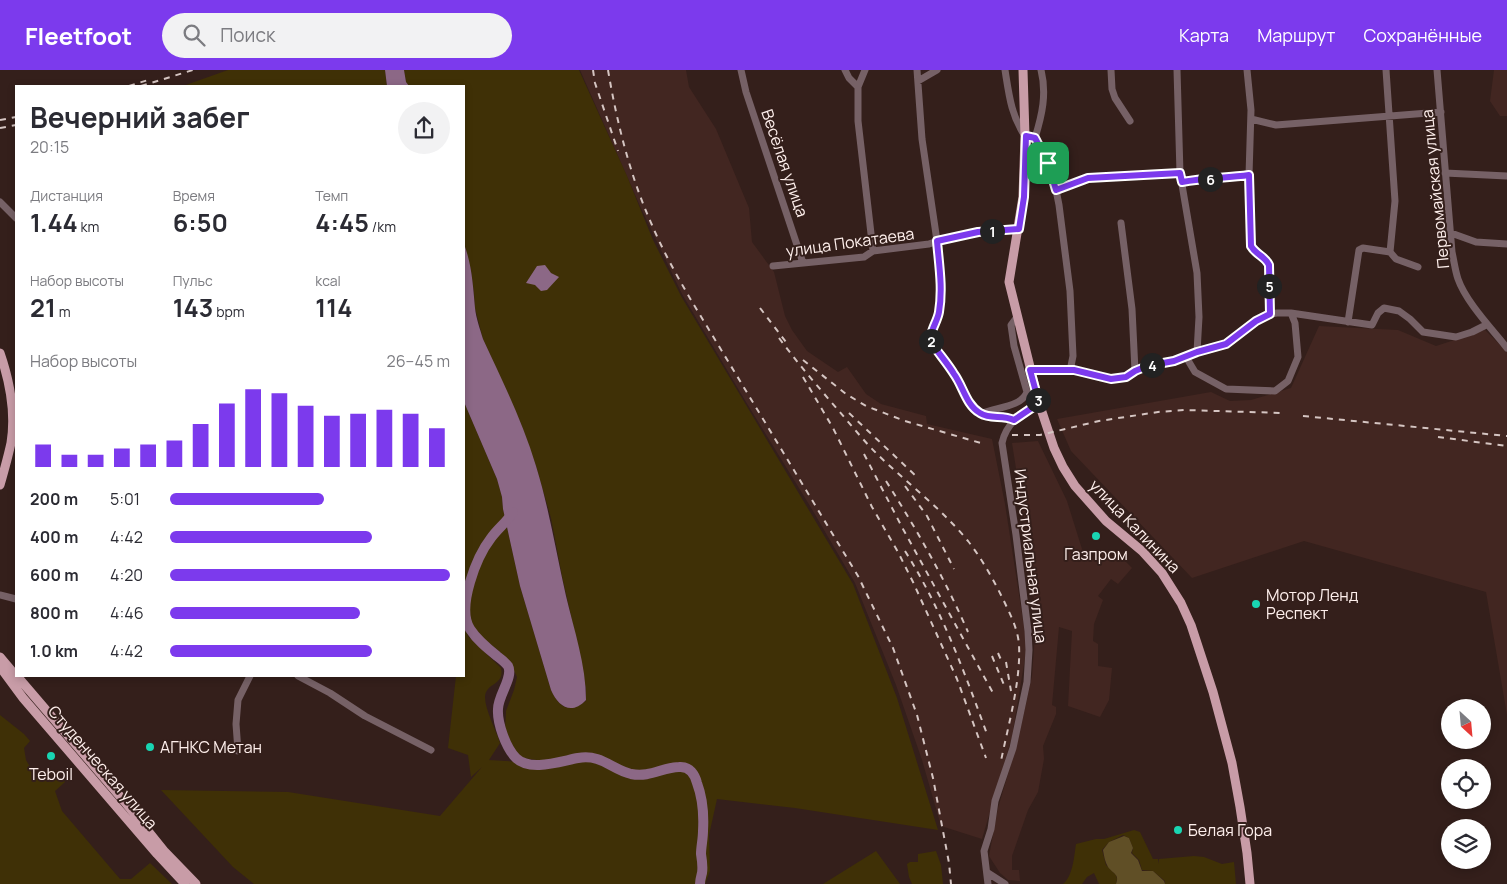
<!DOCTYPE html>
<html lang="ru">
<head>
<meta charset="utf-8">
<style>
  :root { --surface:#fff; --page:#f2f2f3; --text:#2b2b33; --muted:#7c7c81; --accent:#7c3aed }
  body { margin:0; font-family:Manrope,sans-serif; background:var(--page); color:var(--text); height:100vh; display:flex; flex-direction:column; font-size:19px; white-space:nowrap }
  * { box-sizing:border-box; margin:0 }
  p { font-size:16px; color:var(--muted) }
  .icon { flex:none; width:28px; height:28px; fill:none; stroke:currentColor; stroke-width:2; stroke-linecap:round; stroke-linejoin:round }
  .map { position:relative; flex:1; overflow:hidden }
  .side { position:absolute; left:15px; top:15px; width:450px; height:592px; display:flex; flex-direction:column; background:var(--surface); border-radius:0px; box-shadow:0 2px 8px #0003 }
  .side>* { flex:none }
  .needle { width:32px; rotate:154deg }
  .buttons { position:absolute; left:1441px; top:629px; display:grid; gap:10px }
  .buttons a { display:grid; place-items:center; width:50px; height:50px; border-radius:50%; background:var(--surface); box-shadow:0 2px 8px #0003; font-size:25px }
  .pin { position:absolute; display:grid; place-items:center; width:42px; height:42px; color:#fff; margin:-21px; border-radius:10px; box-shadow:0 2px 8px #0006 }
  .km { position:absolute; width:25px; height:25px; margin:-12px; border-radius:50%; background:#222; color:#fff; font-size:14px; line-height:25px; text-align:center }
  .round { display:grid; place-items:center; flex:none; width:52px; height:52px; border-radius:26px; background:var(--page) }
  .head { display:flex; align-items:center; justify-content:space-between; height:85px; padding:0 15px }
  h1 { font-size:28px; font-weight:700; line-height:38px }
  .metrics { display:grid; grid-template-columns:repeat(3,1fr); gap:8px; height:85px; padding:5px 15px }
  .metrics div { display:grid; align-content:center }
  .metrics b { font-size:25px; font-weight:700 }
  .metrics small { font-size:14px; font-weight:400 }
  .metrics p { font-size:14px }
  .chart { height:140px; padding:10px 15px }
  .chart p { display:flex; justify-content:space-between }
  .chart svg { width:100%; height:90px; margin-top:5px; stroke:var(--accent); stroke-width:6 }
  ul { padding:0 15px; list-style:none; font-size:16px }
  li { display:grid; grid-template-columns:80px 60px 1fr; align-items:center; height:38px }
  li i { height:12px; border-radius:6px; background:var(--accent) }
  header { display:flex; align-items:center; gap:30px; box-sizing:border-box; height:70px; padding:0 25px; background:var(--accent); color:#fff }
  header strong { font-size:24px }
  nav { display:flex; gap:28px; margin-inline-start:auto; font-size:18px }
  .search { width:350px; height:45px; background:var(--page); display:flex; align-items:center; gap:12px; box-sizing:border-box; padding:0 18px; border-radius:28px; color:var(--muted); font-size:19px }
  .map>svg:first-child { display:block }
  .built { fill:#422621 }
  .green { fill:#3f3006 }
  .forest { fill:#604f26 }
  .water { fill:#8c6886 }
  .lines { fill:none; stroke-linecap:round; stroke-linejoin:round }
  .river { stroke:#8c6886; stroke-width:10 }
  .minor { stroke:#766166; stroke-width:7 }
  .major { stroke:#c89ca7; stroke-width:9 }
  .rail { stroke:#d5c5c2; stroke-width:2; stroke-dasharray:6 6; stroke-linecap:butt }
  .route-casing { stroke:#fff; stroke-width:10 }
  .route { stroke:#7c3aed; stroke-width:6 }
  .poi-dot { fill:#19d5b2; stroke:#341f1b; stroke-width:2 }
  .labels { text-anchor:middle; dominant-baseline:central; stroke-width:4; stroke-linejoin:round; paint-order:stroke }
  .street-label { font-size:16px; fill:#feefec; stroke:#341f1b }
  .poi-label { font-size:16px; fill:#feefec; stroke:#341f1b; text-anchor:start }
</style>
</head>
<body>
<header>
<strong>Fleetfoot</strong>
<div class="search"><svg class="icon" aria-label="search" viewBox="0 0 24 24"><circle cx="10" cy="10" r="6"/><path d="M15 15l6 6"/></svg>Поиск</div>
<nav><a>Карта</a><a>Маршрут</a><a>Сохранённые</a></nav>
</header>
<div class="map">
<svg width="1507" height="814" viewBox="0 0 1507 814">
  <rect width="100%" height="100%" fill="#341f1b"/>
  <!-- built -->
  <path class="built" d="M580 0H686L689 17 716 59 749 138 752 172 774 202 785 246 792 260 807 281 838 302 847 297 866 324 881 334 926 346 927 354 992 369 1005 434 1027 576 1012 667 982 769 941 756 922 690 896 615 855 513 810 436 746 332 682 224 640 136Z
    M1494 0H1507V46H1500L1490 31Z
    M1319 256 1398 260 1436 276 1485 260 1507 282V645L1486 522 1304 471 1192 508 1071 381 1057 349 1211 322 1230 331 1251 330 1291 318Z
    M1038 371 1067 431 1082 479 1094 489 1101 482 1124 490 1132 498 1118 514 1111 509 1098 526 1103 530 1094 554 1093 571 1098 574V596L1112 598 1109 630 1100 647 1068 636 1072 561 1059 557 1052 635 1056 637V644L1043 676 1044 689 1038 722 1028 740 1012 786V800H1019L1020 811 1008 810 1000 803 989 786 998 738 1018 670 1032 606 1035 565 1033 507 1012 373Z"/>
  <!-- green -->
  <path class="green" d="M228 0H385L387 16H183Z
    M404 0H579L627 106 653 170 681 226 853 514 897 628 938 760 795 738 717 729 709 765 710 801 705 814H254L233 797 161 720 288 722 440 746 482 697 471 707 468 685 448 678 456 606H464V549L468 566 501 598C505 616 486 612 485 627 485 640 496 660 500 673L489 690 521 692 537 690 523 688 518 685 505 661 506 641 514 620 517 607 510 592 498 580 484 569 476 562 464 542V332L497 409 502 427 503 439 520 516 551 620C560 639 569 643 586 631V619L580 586 562 506 551 448 536 396 521 354 483 269 475 238 474 223 471 200 464 174V16H409L406 12Z
    M0 645 24 664 30 671 24 678 26 690 37 709 62 708 65 712 55 721 62 741 120 809H131L150 793 172 814H0Z
    M1134 760 1140 762 1153 789H1158V794L1159 789 1194 786 1204 787 1222 794 1234 792 1236 814H1165V811L1153 801 1142 800 1139 790 1132 783 1133 778 1129 768 1123 765 1109 772 1102 780 1106 795 1116 805 1117 809 1116 814H1099L1094 803 1087 807 1082 814H1063C1073 806 1074 787 1076 774L1096 769H1104Z
    M876 781 900 814H823Z
    M936 781 941 795 943 814H912L909 807 907 794 910 792H918V784Z"/>
  <!-- forest -->
  <path class="forest" d="M1124 766 1129 768 1133 778 1131 783 1138 790 1142 801H1153L1164 811 1165 814H1116C1120 804 1113 804 1108 797 1105 792 1104 786 1103 780L1109 772Z"/>
  <!-- water -->
  <path class="water" d="M385 0H404L406 12 409 16H387Z
    M464 174C472 195 473 216 475 238 476 248 480 259 483 269 502 310 523 352 536 396 549 438 556 482 566 526 574 560 586 595 586 630 571 646 558 636 551 620L520 516 503 439 502 427 497 409 464 332Z
    M545 195 551 203 559 207 547 220 541 221 535 215 526 213 537 196Z"/>
  <g class="lines">
    <!-- river -->
    <path class="river" d="M513 442C507 452 498 458 491 468 477 486 456 537 470 559 477 570 487 578 497 586 501 589 505 592 508 596 514 607 498 625 498 639 497 653 506 678 516 688 530 702 561 691 578 688 602 684 611 699 631 704 650 708 663 697 679 697 690 696 695 705 697 713 703 729 704 744 703 761 703 769 701 777 701 784 702 790 703 797 702 803 701 807 700 810 700 814"/>
    <!-- minor -->
    <path class="minor" d="M741 0 746 22 803 193
      M845 0 849 8 858 17V51L873 181
      M917 0 922 69 937 171 941 218 939 244 930 265 933 275C940 285 948 294 954 304 963 316 966 335 980 343 991 350 1001 344 1014 350
      M1005 0C1009 25 1011 45 1025 66L1035 68 1048 93 1056 120 1059 135 1070 221 1073 286 1070 301
      M1111 0 1112 19 1115 28 1130 51
      M1177 0 1180 103 1197 203 1199 247 1197 282
      M1247 0 1251 40 1249 105 1251 176C1257 185 1265 186 1269 195L1270 244
      M1386 0 1395 131 1390 182
      M1437 0 1452 182C1454 191 1455 200 1458 209 1466 232 1492 259 1507 278
      M918 11 937 0
      M858 17 865 0
      M1251 49 1276 55 1441 42
      M1035 68C1042 45 1047 24 1041 0
      M1445 103 1507 106
      M1182 112C1204 107 1227 108 1249 105
      M1056 120 1088 108 1180 103
      M0 132 16 148
      M1121 153 1132 239 1135 301
      M1451 163 1476 172 1507 174
      M773 196 864 187 873 181 929 174C957 163 989 161 1019 159
      M1348 252 1359 180 1363 178 1390 182 1396 189 1418 197
      M1186 287 1195 302 1226 319 1275 321 1288 311 1298 287 1295 253 1291 243
      M1030 300H1074L1111 309 1126 307 1135 301 1147 296 1174 291 1197 282 1226 274 1256 251 1270 244 1277 243H1291L1372 255 1378 243 1384 238 1399 241 1410 249 1423 262 1456 267 1472 262 1486 255
      M981 344C994 337 1021 338 1027 322L1014 276 1011 255 1017 247
      M0 525 16 529
      M298 606 330 623 365 646 431 680
      M238 681 236 654 238 630 250 606
      M988 803 1005 814
      M988 814 984 781 991 759 995 731 1013 678 1027 612 1029 580 1028 561 1016 465 1002 373C1006 353 1022 343 1039 333"/>
    <!-- major -->
    <path class="major" d="M1023 0 1025 66 1023 127 1009 212 1039 333 1054 378 1063 397 1075 416 1106 451 1142 481 1162 503 1181 533 1191 555 1213 622 1232 693 1240 737 1247 783 1250 814
      M0 283C10 312 16 342 11 373 8 387 4 401 0 415
      M0 587 16 606
      M0 597 23 628 157 784 185 814
      M17 606 124 731 165 782 196 814"/>
    <!-- rail -->
    <path class="rail" d="M593 0 595 13 618 81
      M608 0C617 53 630 106 652 155 663 181 677 206 691 230L858 506 893 578 917 645 933 708 949 793 951 814
      M129 16 148 10
      M141 16 193 0
      M0 50 16 47
      M0 58 16 55
      M760 238 786 272
      M779 268C796 291 814 312 832 333 847 350 861 368 877 384 907 413 941 438 968 471 982 489 993 509 1003 529 1010 544 1018 559 1019 575 1021 611 1008 656 1001 691
      M803 290 846 324 866 336 905 351 984 374
      M803 307 833 358 872 437 898 482 913 512 957 609 986 688
      M849 343 916 406
      M1303 346 1507 366
      M1012 365H1040L1099 351 1158 342 1184 340 1282 343
      M1438 367 1507 376
      M864 384 903 459 993 623
      M886 411C917 460 945 509 968 562
      M905 416 927 446 954 499
      M905 481C941 538 964 601 987 664
      M998 583 1002 592
      M992 586 1004 615
      M1006 592 1011 621"/>
  </g>
  <g class="lines">
    <defs>
      <path id="route" d="M1026 66 1035 68 1048 93 1056 120 1088 108 1180 103 1182 112C1204 108 1227 108 1249 105L1251 176C1256 185 1265 186 1269 195L1270 244 1256 251 1226 274 1197 282 1174 291 1147 296 1135 301 1126 307 1111 309 1074 300H1030L1039 333 1014 350C1002 344 991 350 980 343 966 335 963 316 954 304 948 294 940 285 933 275 927 263 937 254 939 242 943 218 939 195 937 171L978 162 1019 159 1024 127Z"/>
    </defs>
    <!-- route casing -->
    <use href="#route" class="route-casing"/>
    <!-- route -->
    <use href="#route" class="route"/>
  </g>
  <!-- markers -->
  <g class="poi-dot">
    <circle cx="1096" cy="466" r="5"/>
    <circle cx="1256" cy="534" r="5"/>
    <circle cx="150" cy="677" r="5"/>
    <circle cx="51" cy="686" r="5"/>
    <circle cx="1178" cy="760" r="5"/>
  </g>
  <g class="labels">
    <!-- street labels -->
    <g class="street-label">
      <text transform="translate(785 93) rotate(71)">Весёлая улица</text>
      <text transform="translate(1435 119) rotate(-96)">Первомайская улица</text>
      <text transform="translate(850 172) rotate(-8)">улица Покатаева</text>
      <text transform="translate(1135 456) rotate(46)">улица Калинина</text>
      <text transform="translate(1031 486) rotate(83)">Индустриальная улица</text>
      <text transform="translate(103 697) rotate(49)">Студенческая улица</text>
    </g>
    <!-- poi labels -->
    <g class="poi-label">
      <text x="1096" y="484" text-anchor="middle">Газпром</text>
      <text x="1266" y="525">Мотор Ленд<tspan x="1266" dy="18">Респект</tspan></text>
      <text x="160" y="677">АГНКС Метан</text>
      <text x="51" y="704" text-anchor="middle">Teboil</text>
      <text x="1188" y="760">Белая Гора</text>
    </g>
  </g>
</svg>
<div class="buttons">
<a><svg class="needle" viewBox="-14 -14 28 28"><path d="M0-13l5 13h-10z" fill="#e53935"/><path d="M0 13l5-13h-10z" fill="#7c7c81"/></svg></a>
<a><svg class="icon" aria-label="locate" viewBox="0 0 24 24"><circle cx="12" cy="12" r="6"/><path d="M12 2v4M12 18v4M2 12h4M18 12h4"/></svg></a>
<a><svg class="icon" aria-label="layers" viewBox="0 0 24 24"><path d="M12 4l9 5-9 5-9-5zM3 14l9 5 9-5"/></svg></a>
</div>
<div class="pin" style="left:1048px;top:93px;background:#1e9e55"><svg class="icon" aria-label="arrive" viewBox="0 0 24 24"><path d="M6 21V4h12l-3 4 3 4H6"/></svg></div>
<b class="km" style="left:992px;top:161px">1</b>
<b class="km" style="left:931px;top:271px">2</b>
<b class="km" style="left:1038px;top:330px">3</b>
<b class="km" style="left:1152px;top:295px">4</b>
<b class="km" style="left:1269px;top:216px">5</b>
<b class="km" style="left:1210px;top:109px">6</b>
<section class="side">
<div class="head"><div><h1>Вечерний забег</h1><p>20:15</p></div><a class="round"><svg class="icon" aria-label="share" viewBox="0 0 24 24"><path d="M12 15V3M7 8l5-5 5 5M5 13v7h14v-7"/></svg></a></div>
<div class="metrics">
<div><p>Дистанция</p><b>1.44<small> km</small></b></div>
<div><p>Время</p><b>6:50</b></div>
<div><p>Темп</p><b>4:45<small> /km</small></b></div>
</div>
<div class="metrics">
<div><p>Набор высоты</p><b>21<small> m</small></b></div>
<div><p>Пульс</p><b>143<small> bpm</small></b></div>
<div><p>kcal</p><b>114</b></div>
</div>
<div class="chart"><p><span>Набор высоты</span>26–45 m</p>
<svg viewBox="0 0 160 44" preserveAspectRatio="none"><path d="M5 44V33M15 44V38M25 44V38M35 44V35M45 44V33M55 44V31M65 44V23M75 44V13M85 44V6M95 44V8M105 44V14M115 44V19M125 44V18M135 44V16M145 44V18M155 44V25"/></svg>
</div>
<ul>
<li><b>200 m</b>5:01<i style="width:55%"></i></li>
<li><b>400 m</b>4:42<i style="width:72%"></i></li>
<li><b>600 m</b>4:20<i style="width:100%"></i></li>
<li><b>800 m</b>4:46<i style="width:68%"></i></li>
<li><b>1.0 km</b>4:42<i style="width:72%"></i></li>
</ul>
</section>
</div>
</body>
</html>
